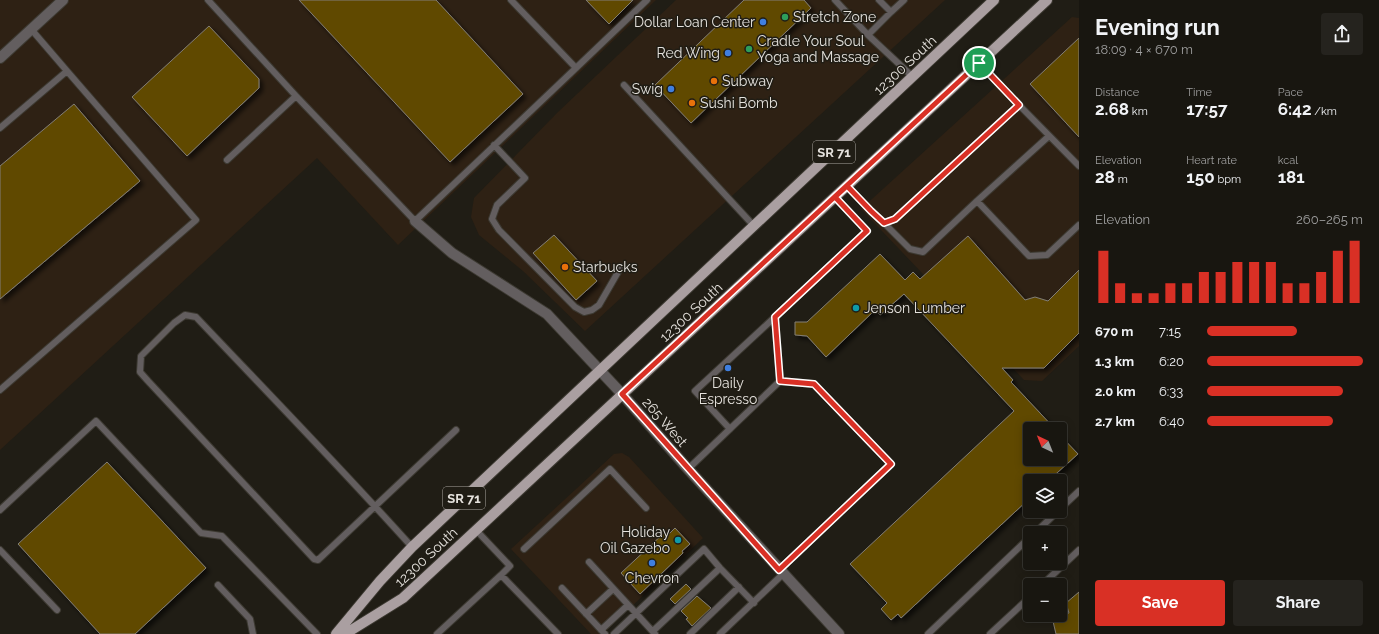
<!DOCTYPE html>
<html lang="en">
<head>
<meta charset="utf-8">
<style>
  :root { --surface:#181610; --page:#25231e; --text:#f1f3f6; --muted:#9f9f9f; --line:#363530; --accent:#d93025 }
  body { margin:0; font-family:Raleway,sans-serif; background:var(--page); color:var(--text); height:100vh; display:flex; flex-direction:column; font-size:15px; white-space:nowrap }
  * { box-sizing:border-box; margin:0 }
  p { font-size:13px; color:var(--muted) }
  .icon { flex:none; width:22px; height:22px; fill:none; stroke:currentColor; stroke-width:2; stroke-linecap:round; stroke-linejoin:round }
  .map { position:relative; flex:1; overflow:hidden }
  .drawer { display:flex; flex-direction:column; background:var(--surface); width:300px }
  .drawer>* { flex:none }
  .needle { width:26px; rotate:317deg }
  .tools { position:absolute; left:1023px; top:422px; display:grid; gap:8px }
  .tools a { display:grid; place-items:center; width:44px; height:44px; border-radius:4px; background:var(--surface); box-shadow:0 2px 10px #0003,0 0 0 1px var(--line); font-size:20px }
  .pin { position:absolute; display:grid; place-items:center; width:34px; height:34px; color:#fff; margin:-17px; border:2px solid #fff; border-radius:50%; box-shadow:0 1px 4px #0007 }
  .round { display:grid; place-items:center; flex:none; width:42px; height:42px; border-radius:4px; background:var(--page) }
  .headline { display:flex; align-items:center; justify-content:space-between; height:68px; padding:0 16px }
  h1 { font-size:22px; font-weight:700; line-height:30px }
  .figures { display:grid; grid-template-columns:repeat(3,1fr); gap:6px; height:68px; padding:4px 16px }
  .figures div { display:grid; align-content:center }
  .figures b { font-size:17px; font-weight:700 }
  .figures small { font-size:11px; font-weight:400 }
  .figures p { font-size:11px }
  .chart { height:112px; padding:8px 16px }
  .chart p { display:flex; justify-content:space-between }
  .chart svg { width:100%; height:72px; margin-top:4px; stroke:var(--accent); stroke-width:6 }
  .primary-button { display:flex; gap:8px; margin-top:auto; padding:8px 16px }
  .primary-button a { flex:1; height:46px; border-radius:4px; background:var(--accent); color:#fff; font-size:16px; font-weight:700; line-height:46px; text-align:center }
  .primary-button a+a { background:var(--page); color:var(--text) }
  ul { padding:0 16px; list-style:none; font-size:13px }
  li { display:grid; grid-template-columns:64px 48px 1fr; align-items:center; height:30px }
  li i { height:10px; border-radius:5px; background:var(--accent) }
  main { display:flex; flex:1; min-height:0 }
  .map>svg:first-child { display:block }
  .commercial { fill:#2e2114 }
  .building { fill:#604805; stroke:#827e74; filter:url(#shadow) }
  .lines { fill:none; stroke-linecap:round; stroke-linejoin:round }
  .service-casing { stroke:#3c3931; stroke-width:8 }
  .minor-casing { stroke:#3c3931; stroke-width:12 }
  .primary-casing { stroke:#3c3931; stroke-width:12 }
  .service { stroke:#635e5f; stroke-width:6 }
  .minor { stroke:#635e5f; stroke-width:10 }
  .primary { stroke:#aa9fa1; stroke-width:10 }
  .route-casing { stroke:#fff; stroke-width:8 }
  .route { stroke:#d93025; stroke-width:5 }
  .leisure-dot { fill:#2e9e5b; stroke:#201d15; stroke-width:1.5 }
  .shop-dot { fill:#3f7fe0; stroke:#201d15; stroke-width:1.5 }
  .food-dot { fill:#e8710a; stroke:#201d15; stroke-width:1.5 }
  .culture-dot { fill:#0f9aa8; stroke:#201d15; stroke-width:1.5 }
  .labels { text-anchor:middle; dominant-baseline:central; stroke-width:3; stroke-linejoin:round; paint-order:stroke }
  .shield { fill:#201d15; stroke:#aaa7a1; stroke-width:1 }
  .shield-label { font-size:13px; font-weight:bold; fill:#e5e2dd }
  .poi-label { font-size:14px; fill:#e5e2dd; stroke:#201d15; text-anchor:start }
  .street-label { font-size:14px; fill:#e5e2dd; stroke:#201d15 }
</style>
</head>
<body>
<main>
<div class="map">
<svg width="1079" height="634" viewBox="0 0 1079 634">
  <defs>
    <filter id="shadow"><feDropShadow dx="3.5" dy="3.5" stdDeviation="2" flood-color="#0009"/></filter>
  </defs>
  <rect width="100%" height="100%" fill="#201d15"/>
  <!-- commercial -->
  <path class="commercial" d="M0 0H656L398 245 317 158 0 450Z
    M676 0H945L585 331 523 271 479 235 471 217 474 198 557 113Z
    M1072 17 1079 18V346L1042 381 1024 380 861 209Z
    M622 453 629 457 703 538 603 634H591L511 549 614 454Z"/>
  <!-- building -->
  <path class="building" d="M299 0H436L523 94 450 162Z
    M586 0H633L609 24Z
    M744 0H804L811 8 691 123 655 85Z
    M209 26 259 79V88L187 156 132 97Z
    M1079 38V137L1030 84Z
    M74 104 140 181 0 299V166Z
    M554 235 597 281 576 300 533 253Z
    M968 236 1025 300 1035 297 1048 301 1079 270V333L1044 368H1002L1013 380 1011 382 1055 429H1030V459H1060V435L1078 454 1048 481H1030V498L901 618 898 614 891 620 881 609 887 603 850 564 1014 411 904 294 880 315 875 310 826 357 807 336 795 335V322H807L880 254 905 280 913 272 920 279Z
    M107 462 206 568 135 634H100L18 544Z
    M675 528 690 544 682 551 683 553 640 594 621 573 664 533 667 536Z
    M686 584 691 589 675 604 670 599Z
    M1079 592V634H1056L1052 617 1069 613 1066 603Z
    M697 596 711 608 692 626 686 619 688 618 681 611Z"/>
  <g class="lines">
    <defs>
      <path id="service" d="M208 0 296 96 415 221 576 68 511 0
        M835 0 868 35
        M879 0 891 12 868 35 913 77
        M891 12 904 0
        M31 29 67 71
        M576 68 647 0
        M624 85 754 226
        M1019 105 1079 166
        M0 128 67 71 196 220 0 390
        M494 145 525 178 497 205 492 219 499 230 575 307 584 312 592 310 599 305 621 267
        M227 160 296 96
        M847 186 871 211 884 223 895 219 1019 105 979 63
        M977 201 1049 136
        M884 223 910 249 923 252 977 201 1029 256 1047 255 1079 225
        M780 381 775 317 867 231 835 197
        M730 429 695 391 775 317
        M688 469 780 381 814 384 891 464 779 570
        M1060 509 1079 491
        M0 510 96 421 201 533 222 536 317 634
        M476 530 510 566 501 575
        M1035 533 1058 511
        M412 547C342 469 268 393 196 317L185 315 174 323 141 356 140 372 148 381 314 559 318 560 456 430
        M524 549 610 469 646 508
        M0 550 57 610
        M589 562 655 634
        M218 585 250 619 253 634
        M1042 585 1079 550
        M562 588 605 634
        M586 614 613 589
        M601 630 628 605
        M653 631 720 568
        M437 634 501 575 558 634
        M614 634 704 549 720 568 754 603
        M690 634 739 587
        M720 634 783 574
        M928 634 1030 537
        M990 634 1030 597"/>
      <path id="minor" d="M0 58 63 0
        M415 221 452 253 547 314 622 394 688 469 839 634"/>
      <path id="primary" d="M336 634 380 581 412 547 994 0
        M345 634 403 598 1047 0"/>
    </defs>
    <!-- service casing -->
    <use href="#service" class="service-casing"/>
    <!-- minor casing -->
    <use href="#minor" class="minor-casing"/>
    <!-- primary casing -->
    <use href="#primary" class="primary-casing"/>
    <!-- service -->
    <use href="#service" class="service"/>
    <!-- minor -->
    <use href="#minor" class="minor"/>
    <!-- primary -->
    <use href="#primary" class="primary"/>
  </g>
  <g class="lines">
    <defs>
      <path id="route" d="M979 63 622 394 779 570 891 464 814 384 780 381 775 317 867 231 835 197 847 186 871 211 884 223 895 219 1019 105 979 63"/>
    </defs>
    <!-- route casing -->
    <use href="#route" class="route-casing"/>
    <!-- route -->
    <use href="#route" class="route"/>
  </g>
  <!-- markers -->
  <g class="leisure-dot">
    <circle cx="785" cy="17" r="4"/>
    <circle cx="749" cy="49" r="4"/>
  </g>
  <g class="shop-dot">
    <circle cx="763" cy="22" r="4"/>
    <circle cx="728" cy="53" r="4"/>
    <circle cx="671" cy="89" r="4"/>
    <circle cx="728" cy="368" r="4"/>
    <circle cx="652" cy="563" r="4"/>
  </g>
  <g class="food-dot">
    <circle cx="714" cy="81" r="4"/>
    <circle cx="692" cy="103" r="4"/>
    <circle cx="565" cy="267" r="4"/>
  </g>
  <g class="culture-dot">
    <circle cx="856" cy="308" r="4"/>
    <circle cx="678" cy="540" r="4"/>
  </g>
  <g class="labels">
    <!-- shield labels -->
    <g class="shield">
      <rect x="813" y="141" width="42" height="22" rx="3"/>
      <rect x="443" y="487" width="42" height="22" rx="3"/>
    </g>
    <g class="shield-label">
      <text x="834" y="152">SR 71</text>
      <text x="464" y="498">SR 71</text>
    </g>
    <!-- poi labels -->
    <g class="poi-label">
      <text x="793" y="17">Stretch Zone</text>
      <text x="755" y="22" text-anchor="end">Dollar Loan Center</text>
      <text x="757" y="41">Cradle Your Soul<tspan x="757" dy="16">Yoga and Massage</tspan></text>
      <text x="720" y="53" text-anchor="end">Red Wing</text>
      <text x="722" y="81">Subway</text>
      <text x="663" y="89" text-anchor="end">Swig</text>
      <text x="700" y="103">Sushi Bomb</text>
      <text x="573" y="267">Starbucks</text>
      <text x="864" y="308">Jenson Lumber</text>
      <text x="728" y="383" text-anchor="middle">Daily<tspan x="728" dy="16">Espresso</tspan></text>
      <text x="670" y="532" text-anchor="end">Holiday<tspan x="670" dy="16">Oil Gazebo</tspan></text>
      <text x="652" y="578" text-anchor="middle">Chevron</text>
    </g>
    <!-- street labels -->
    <g class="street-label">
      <text transform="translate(905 65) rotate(-43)">12300 South</text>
      <text transform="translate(691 312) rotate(-43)">12300 South</text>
      <text transform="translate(665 422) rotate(49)">265 West</text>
      <text transform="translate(426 557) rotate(-43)">12300 South</text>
    </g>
  </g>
</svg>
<div class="tools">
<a><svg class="needle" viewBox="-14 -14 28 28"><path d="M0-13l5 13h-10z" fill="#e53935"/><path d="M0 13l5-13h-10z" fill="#9f9f9f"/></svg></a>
<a><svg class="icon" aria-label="layers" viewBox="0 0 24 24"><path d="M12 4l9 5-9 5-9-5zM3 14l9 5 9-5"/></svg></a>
<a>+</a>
<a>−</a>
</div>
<div class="pin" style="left:979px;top:63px;background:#1e9e55"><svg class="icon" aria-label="arrive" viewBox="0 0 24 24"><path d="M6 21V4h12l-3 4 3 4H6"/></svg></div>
</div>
<section class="drawer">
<div class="headline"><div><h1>Evening run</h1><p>18:09 · 4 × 670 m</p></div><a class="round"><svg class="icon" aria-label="share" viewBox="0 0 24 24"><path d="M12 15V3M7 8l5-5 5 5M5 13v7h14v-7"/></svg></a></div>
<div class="figures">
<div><p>Distance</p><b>2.68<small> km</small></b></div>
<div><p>Time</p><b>17:57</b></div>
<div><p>Pace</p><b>6:42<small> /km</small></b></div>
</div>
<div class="figures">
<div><p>Elevation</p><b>28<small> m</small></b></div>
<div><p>Heart rate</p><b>150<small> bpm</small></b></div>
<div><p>kcal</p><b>181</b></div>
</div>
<div class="chart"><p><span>Elevation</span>260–265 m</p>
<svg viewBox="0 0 160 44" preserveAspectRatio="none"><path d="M5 44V12M15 44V32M25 44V38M35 44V38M45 44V32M55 44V32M65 44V25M75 44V25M85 44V19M95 44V19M105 44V19M115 44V32M125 44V32M135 44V25M145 44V12M155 44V6"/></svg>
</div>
<ul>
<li><b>670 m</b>7:15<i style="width:58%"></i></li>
<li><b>1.3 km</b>6:20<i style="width:100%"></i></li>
<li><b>2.0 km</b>6:33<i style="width:87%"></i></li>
<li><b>2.7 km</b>6:40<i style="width:81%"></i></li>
</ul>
<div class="primary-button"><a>Save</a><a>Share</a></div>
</section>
</main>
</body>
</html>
